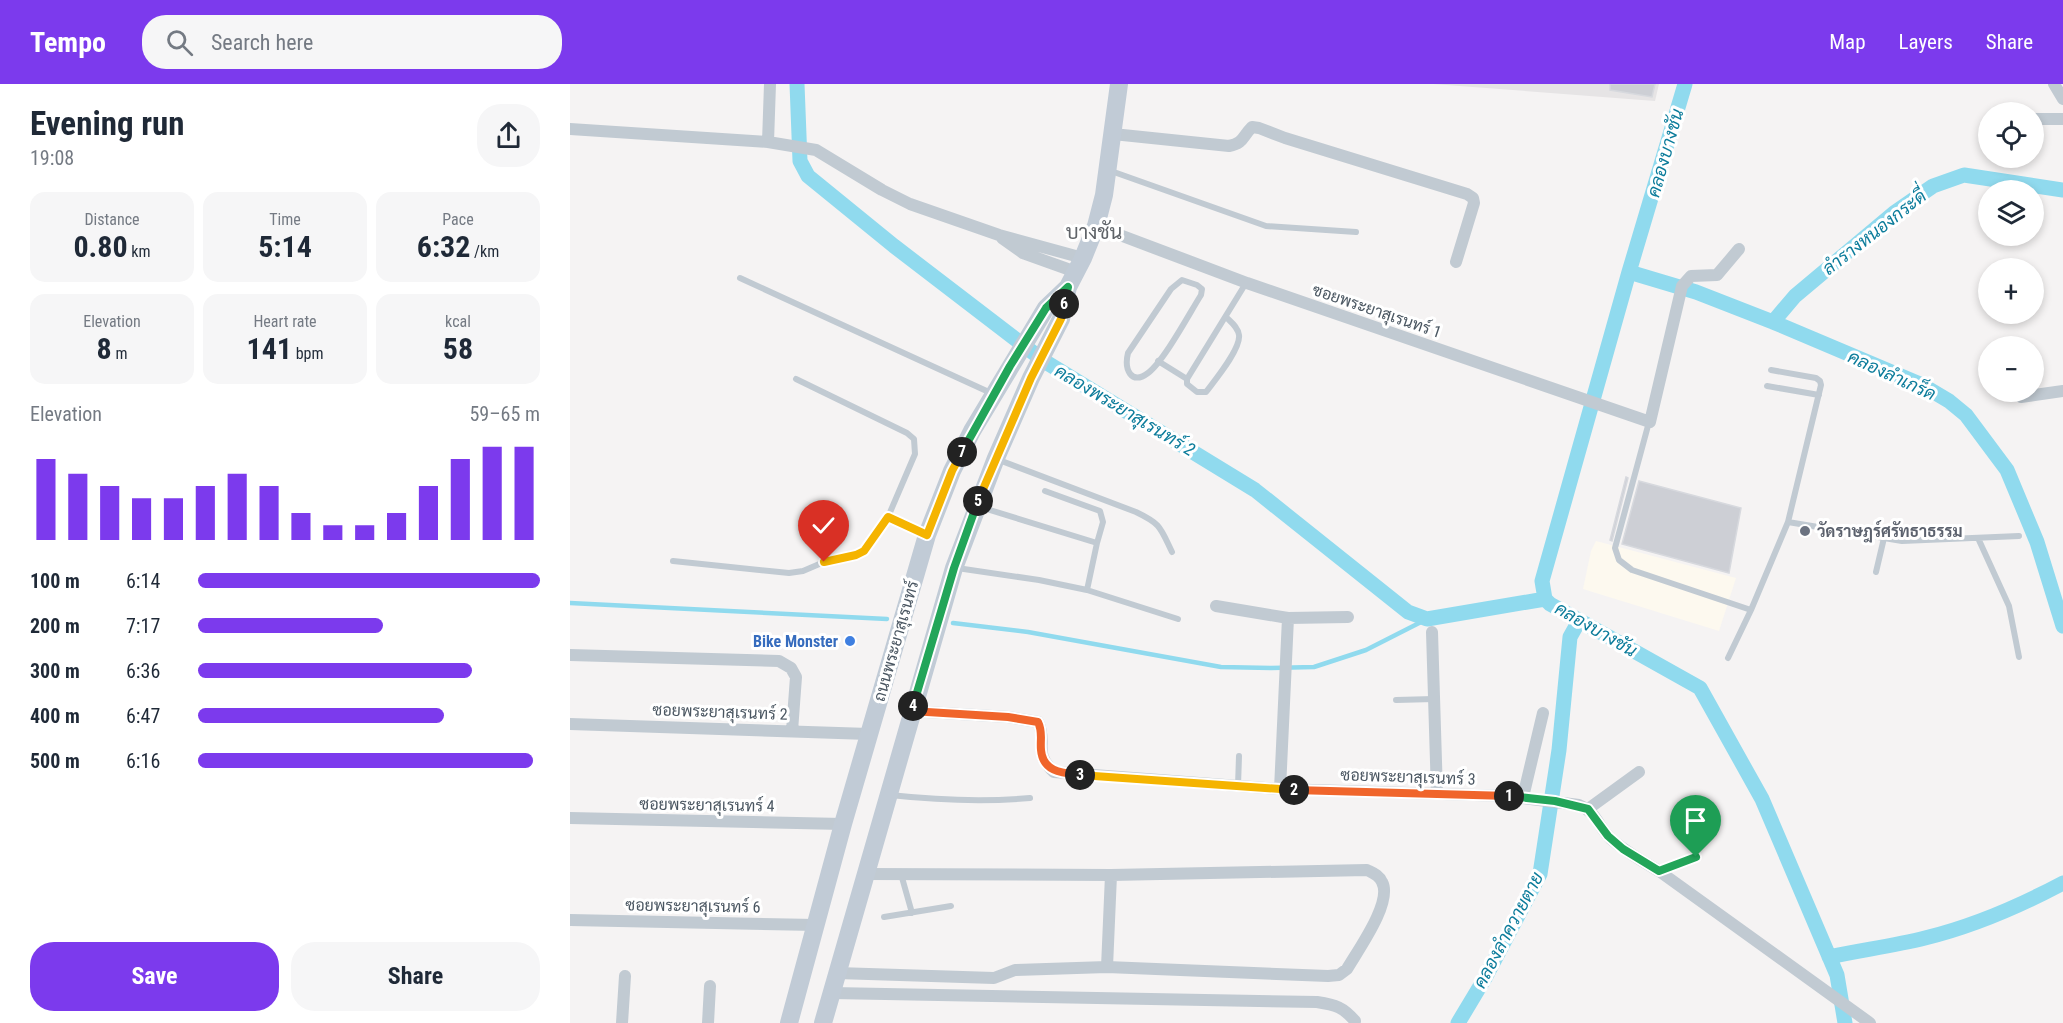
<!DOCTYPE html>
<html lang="en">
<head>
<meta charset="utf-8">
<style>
  :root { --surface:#fff; --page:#f6f6f7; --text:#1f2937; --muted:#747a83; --accent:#7c3aed }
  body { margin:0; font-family:"Roboto Condensed",Sarabun,sans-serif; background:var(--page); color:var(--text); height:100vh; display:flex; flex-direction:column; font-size:22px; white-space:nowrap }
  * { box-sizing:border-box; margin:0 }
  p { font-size:20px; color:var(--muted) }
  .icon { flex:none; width:33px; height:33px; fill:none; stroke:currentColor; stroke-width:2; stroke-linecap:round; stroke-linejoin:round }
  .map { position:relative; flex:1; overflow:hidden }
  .drawer { display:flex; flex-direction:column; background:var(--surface); width:570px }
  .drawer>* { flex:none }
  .tools { position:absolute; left:1408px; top:18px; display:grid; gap:12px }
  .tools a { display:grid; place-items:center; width:66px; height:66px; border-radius:50%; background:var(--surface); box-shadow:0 3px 9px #0003; font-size:30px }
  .pin { position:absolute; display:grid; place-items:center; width:51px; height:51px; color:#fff; margin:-62px -26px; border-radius:50% 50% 50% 0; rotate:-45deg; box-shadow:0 0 6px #0007 }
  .pin .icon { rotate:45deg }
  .km { position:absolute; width:30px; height:30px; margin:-15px; border-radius:50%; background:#222; color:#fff; font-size:16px; line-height:30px; text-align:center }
  .round { display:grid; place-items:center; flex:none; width:63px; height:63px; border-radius:24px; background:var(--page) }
  .headline { display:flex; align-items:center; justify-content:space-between; height:102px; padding:0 30px }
  h1 { font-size:33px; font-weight:700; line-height:45px }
  .figures { display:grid; grid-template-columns:repeat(3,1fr); gap:9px; height:102px; padding:6px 30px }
  .figures div { display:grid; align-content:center; border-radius:15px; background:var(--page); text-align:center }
  .figures b { font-size:30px; font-weight:700 }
  .figures small { font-size:16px; font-weight:400 }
  .figures p { font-size:16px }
  .chart { height:168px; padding:12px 30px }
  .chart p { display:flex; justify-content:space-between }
  .chart svg { width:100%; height:108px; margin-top:6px; stroke:var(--accent); stroke-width:6 }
  .primary-button { display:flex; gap:12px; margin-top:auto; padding:12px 30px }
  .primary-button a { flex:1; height:69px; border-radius:24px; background:var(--accent); color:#fff; font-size:24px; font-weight:700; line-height:69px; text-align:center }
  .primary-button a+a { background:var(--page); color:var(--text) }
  ul { padding:0 30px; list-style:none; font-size:20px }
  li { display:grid; grid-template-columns:96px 72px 1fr; align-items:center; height:45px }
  li i { height:15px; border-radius:8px; background:var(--accent) }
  header { display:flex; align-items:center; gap:36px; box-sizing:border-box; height:84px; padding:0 30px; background:var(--accent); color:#fff }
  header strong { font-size:28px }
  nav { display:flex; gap:33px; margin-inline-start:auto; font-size:21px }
  .search { width:420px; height:54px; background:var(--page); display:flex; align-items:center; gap:15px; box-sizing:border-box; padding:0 21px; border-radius:24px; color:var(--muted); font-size:22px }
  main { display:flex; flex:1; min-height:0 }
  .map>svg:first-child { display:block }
  .commercial { fill:#fdf9ef }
  .education { fill:#e6e4e5 }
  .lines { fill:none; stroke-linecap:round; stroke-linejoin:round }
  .stream { stroke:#90daee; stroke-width:4.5 }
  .canal { stroke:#90daee; stroke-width:15 }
  .building { fill:#cdcfd5; stroke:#d7d9de; stroke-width:1.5 }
  .lane { stroke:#c1cad2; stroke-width:6 }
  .street { stroke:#c1cad2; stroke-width:12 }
  .secondary { stroke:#c1cbd6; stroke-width:18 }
  .split-1-casing { stroke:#fff; stroke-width:12 }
  .split-2-casing { stroke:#fff; stroke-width:12 }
  .split-3-casing { stroke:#fff; stroke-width:12 }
  .split-4-casing { stroke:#fff; stroke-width:12 }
  .split-5-casing { stroke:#fff; stroke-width:12 }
  .split-6-casing { stroke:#fff; stroke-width:12 }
  .split-7-casing { stroke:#fff; stroke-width:12 }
  .split-8-casing { stroke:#fff; stroke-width:12 }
  .split-1 { stroke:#22a559; stroke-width:8 }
  .split-2 { stroke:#f0652b; stroke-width:8 }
  .split-3 { stroke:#f5b400; stroke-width:8 }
  .split-4 { stroke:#f0652b; stroke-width:8 }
  .split-5 { stroke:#22a559; stroke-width:8 }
  .split-6 { stroke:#f5b400; stroke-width:8 }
  .split-7 { stroke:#22a559; stroke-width:8 }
  .split-8 { stroke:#f5b400; stroke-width:8 }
  .worship-dot { fill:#6b7280; stroke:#fff; stroke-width:2 }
  .shop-dot { fill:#3f7fe0; stroke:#fff; stroke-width:2 }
  .labels { text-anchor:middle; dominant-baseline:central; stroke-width:6; stroke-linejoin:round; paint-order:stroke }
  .street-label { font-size:16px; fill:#4a5661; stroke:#fff }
  .worship-label { font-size:16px; font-weight:bold; fill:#5b616d; stroke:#fff; text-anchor:start }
  .shop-label { font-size:16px; font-weight:bold; fill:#366cbe; stroke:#fff; text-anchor:end }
  .water-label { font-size:18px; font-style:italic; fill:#0c7c9b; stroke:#fff }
  .quarter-label { font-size:20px; fill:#5f6368; stroke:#fff }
</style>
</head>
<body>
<header>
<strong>Tempo</strong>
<div class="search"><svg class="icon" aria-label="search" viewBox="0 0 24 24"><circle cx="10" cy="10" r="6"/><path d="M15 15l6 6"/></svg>Search here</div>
<nav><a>Map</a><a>Layers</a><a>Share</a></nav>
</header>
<main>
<section class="drawer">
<div class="headline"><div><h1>Evening run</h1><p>19:08</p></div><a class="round"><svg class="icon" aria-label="share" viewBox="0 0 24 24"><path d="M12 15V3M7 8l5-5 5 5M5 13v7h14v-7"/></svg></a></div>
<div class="figures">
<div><p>Distance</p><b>0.80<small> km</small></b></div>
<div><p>Time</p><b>5:14</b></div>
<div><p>Pace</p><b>6:32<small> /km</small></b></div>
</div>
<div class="figures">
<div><p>Elevation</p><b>8<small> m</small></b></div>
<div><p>Heart rate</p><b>141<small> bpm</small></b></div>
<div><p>kcal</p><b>58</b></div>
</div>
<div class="chart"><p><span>Elevation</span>59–65 m</p>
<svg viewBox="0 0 160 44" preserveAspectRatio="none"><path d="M5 44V11M15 44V17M25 44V22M35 44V27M45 44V27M55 44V22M65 44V17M75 44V22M85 44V33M95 44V38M105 44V38M115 44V33M125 44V22M135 44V11M145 44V6M155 44V6"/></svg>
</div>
<ul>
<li><b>100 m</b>6:14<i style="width:100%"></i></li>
<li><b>200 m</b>7:17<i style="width:54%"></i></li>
<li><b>300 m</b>6:36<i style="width:80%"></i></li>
<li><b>400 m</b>6:47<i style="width:72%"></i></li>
<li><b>500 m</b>6:16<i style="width:98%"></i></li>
</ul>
<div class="primary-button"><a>Save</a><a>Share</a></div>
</section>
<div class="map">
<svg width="1493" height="939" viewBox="0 0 1493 939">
  <rect width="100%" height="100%" fill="#f5f3f3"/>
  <!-- commercial -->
  <path class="commercial" d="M1026 457 1166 494 1149 547 1013 505 1021 467Z"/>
  <!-- education -->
  <path class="education" d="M863 0H1089L1085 17Z"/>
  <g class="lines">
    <!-- stream -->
    <path class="stream" d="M0 519 317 535
      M383 539 458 548 651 583 701 584 744 583 796 566 857 535"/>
    <!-- canal -->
    <path class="canal" d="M227 0 230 77 238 92 324 162 474 277 685 406 838 528 857 535 975 515
      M1115 0 1059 188 972 497 975 515 980 520 1130 604 1192 715 1267 891 1275 939
      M1059 188 1126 208 1203 238 1352 301 1379 317 1396 331 1437 386 1467 458 1493 542
      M1203 238 1225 212 1324 129 1363 102 1394 91 1493 106
      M1259 873C1291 866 1323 862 1355 854 1404 842 1448 823 1493 799
      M888 939 915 894 970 790 989 666 1000 553 1009 537"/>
  </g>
  <!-- building -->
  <path class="building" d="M1040 0H1085L1082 13 1040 6Z
    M1056 393 1058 394 1042 457 1040 456Z
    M1069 397 1171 424 1159 489 1052 460Z"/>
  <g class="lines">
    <!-- lane -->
    <path class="lane" d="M541 87 696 142 786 148
      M170 194 421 309
      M612 196 627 201 632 205 631 211C619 230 594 277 578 289 561 302 554 285 558 269L601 205Z
      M656 233C661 238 668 243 669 251 671 265 645 296 636 308H627L617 300V295L676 199
      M588 277 617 295
      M1201 286 1246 294 1250 297 1251 301 1218 438
      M226 295 337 349 344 355 345 370 318 433
      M1197 302 1249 311
      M1079 338 1045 464 1049 476 1062 486 1181 526
      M429 376 566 428C591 440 590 443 602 468
      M475 407 530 427 533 438 527 459
      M410 423 527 459 517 506
      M1408 454 1439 522 1449 573
      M103 477 219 489 233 487 254 478 286 471 294 467 318 433 354 450
      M387 484 469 496 517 506 608 535
      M1306 488 1314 454
      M1158 574 1181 526 1218 438 1332 457 1449 452
      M826 616 864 615
      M668 702 669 672
      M320 711C366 716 414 718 460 714
      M1089 787 1126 773
      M331 790 342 829
      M314 833 381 822"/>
    <!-- street -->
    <path class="street" d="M1484 0 1493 15
      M1464 35H1493
      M0 45 198 58 200 0
      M543 50 659 62C674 59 672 53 682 43L689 44 715 54 897 110 903 114 904 119 886 178
      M198 58 246 66 312 106 340 120 429 151 513 174
      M526 142 677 199 1080 338 1112 202 1121 192 1147 191 1169 165
      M432 154 453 169 506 188
      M1451 313 1493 307
      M646 522 718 534 710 705
      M718 534 778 533
      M862 548 867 710
      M0 571 209 577 221 584 226 593 222 647
      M341 627 438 633 468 638C478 660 462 668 484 688L710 705 937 712 1009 721C1027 728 1028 743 1041 755 1056 768 1072 777 1089 787L1300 939
      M0 640 299 650
      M953 713 973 629
      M1018 725 1069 688
      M0 734 273 740
      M0 836 246 841
      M537 883 541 791
      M267 889 424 894 445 886 537 883 758 892 769 891 777 885C788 866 823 818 812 798 809 791 803 789 797 786L541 791 296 790
      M262 909 747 918C766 921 773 923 785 937
      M52 939 55 892
      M138 939 140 902"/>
    <!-- secondary -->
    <path class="secondary" d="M219 939 273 740 357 451 382 387 402 347 476 224 498 203
      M253 939 384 484 426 374 461 294 491 235 498 203 513 174 526 142 534 111 549 0"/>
  </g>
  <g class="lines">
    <defs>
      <path id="split-1" d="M939 712 985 717 1018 725 1038 752 1053 765 1089 787 1126 773"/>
      <path id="split-2" d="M724 706 939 712"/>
      <path id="split-3" d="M510 691 724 706"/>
      <path id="split-4" d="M343 622 341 627 438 633 468 638C473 648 470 655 471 666 473 688 492 689 510 691"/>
      <path id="split-5" d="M343 622 384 484 408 417"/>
      <path id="split-6" d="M408 417 461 294 491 235 494 220"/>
      <path id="split-7" d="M392 368 440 282 476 224 498 203 494 220"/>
      <path id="split-8" d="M254 478 286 471 294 467 318 433 357 451 382 387 392 368"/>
    </defs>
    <!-- split-1 casing -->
    <use href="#split-1" class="split-1-casing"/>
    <!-- split-2 casing -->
    <use href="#split-2" class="split-2-casing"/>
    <!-- split-3 casing -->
    <use href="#split-3" class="split-3-casing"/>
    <!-- split-4 casing -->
    <use href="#split-4" class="split-4-casing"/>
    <!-- split-5 casing -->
    <use href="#split-5" class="split-5-casing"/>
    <!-- split-6 casing -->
    <use href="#split-6" class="split-6-casing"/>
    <!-- split-7 casing -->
    <use href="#split-7" class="split-7-casing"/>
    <!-- split-8 casing -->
    <use href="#split-8" class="split-8-casing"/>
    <!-- split-1 -->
    <use href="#split-1" class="split-1"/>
    <!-- split-2 -->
    <use href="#split-2" class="split-2"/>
    <!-- split-3 -->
    <use href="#split-3" class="split-3"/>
    <!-- split-4 -->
    <use href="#split-4" class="split-4"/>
    <!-- split-5 -->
    <use href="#split-5" class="split-5"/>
    <!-- split-6 -->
    <use href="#split-6" class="split-6"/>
    <!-- split-7 -->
    <use href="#split-7" class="split-7"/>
    <!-- split-8 -->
    <use href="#split-8" class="split-8"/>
  </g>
  <!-- markers -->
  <circle class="worship-dot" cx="1235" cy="447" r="6"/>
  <circle class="shop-dot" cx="280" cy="557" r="6"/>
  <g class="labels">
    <!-- street labels -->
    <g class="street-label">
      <text transform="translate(807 227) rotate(19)">ซอยพระยาสุเรนทร์ 1</text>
      <text transform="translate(326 557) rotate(-74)">ถนนพระยาสุเรนทร์</text>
      <text transform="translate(150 628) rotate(2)">ซอยพระยาสุเรนทร์ 2</text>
      <text transform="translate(838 693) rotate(2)">ซอยพระยาสุเรนทร์ 3</text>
      <text transform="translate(137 721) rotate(1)">ซอยพระยาสุเรนทร์ 4</text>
      <text transform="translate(123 822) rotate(1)">ซอยพระยาสุเรนทร์ 6</text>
    </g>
    <!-- worship labels -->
    <g class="worship-label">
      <text x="1247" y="447">วัดราษฎร์ศรัทธาธรรม</text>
    </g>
    <!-- shop labels -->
    <g class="shop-label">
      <text x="268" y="557">Bike Monster</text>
    </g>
    <!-- water labels -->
    <g class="water-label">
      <text transform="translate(1095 69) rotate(-74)">คลองบางชัน</text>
      <text transform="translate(1304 148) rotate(-38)">ลำรางหนองกระดี่</text>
      <text transform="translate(1322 291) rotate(25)">คลองลำเกร็ด</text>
      <text transform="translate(555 326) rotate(31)">คลองพระยาสุเรนทร์ 2</text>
      <text transform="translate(1026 545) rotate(30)">คลองบางชัน</text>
      <text transform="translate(938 846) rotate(-62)">คลองลำควายตาย</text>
    </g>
    <!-- quarter labels -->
    <g class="quarter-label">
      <text x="524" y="148">บางชัน</text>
    </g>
  </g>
</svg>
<div class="tools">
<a><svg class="icon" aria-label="locate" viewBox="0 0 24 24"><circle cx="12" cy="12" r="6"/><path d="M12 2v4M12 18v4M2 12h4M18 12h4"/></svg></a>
<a><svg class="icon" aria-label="layers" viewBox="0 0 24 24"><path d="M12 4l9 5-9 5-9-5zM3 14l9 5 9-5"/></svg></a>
<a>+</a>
<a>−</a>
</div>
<div class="pin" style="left:1126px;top:773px;background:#1e9e55"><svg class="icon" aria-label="arrive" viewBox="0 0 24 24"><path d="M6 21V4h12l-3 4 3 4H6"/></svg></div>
<div class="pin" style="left:254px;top:478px;background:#d93025"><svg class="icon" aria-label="check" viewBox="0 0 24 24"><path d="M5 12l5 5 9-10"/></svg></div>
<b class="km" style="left:939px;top:712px">1</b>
<b class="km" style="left:724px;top:706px">2</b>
<b class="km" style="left:510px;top:691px">3</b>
<b class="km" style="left:343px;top:622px">4</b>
<b class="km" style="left:408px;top:417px">5</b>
<b class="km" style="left:494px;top:220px">6</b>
<b class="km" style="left:392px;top:368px">7</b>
</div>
</main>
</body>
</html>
